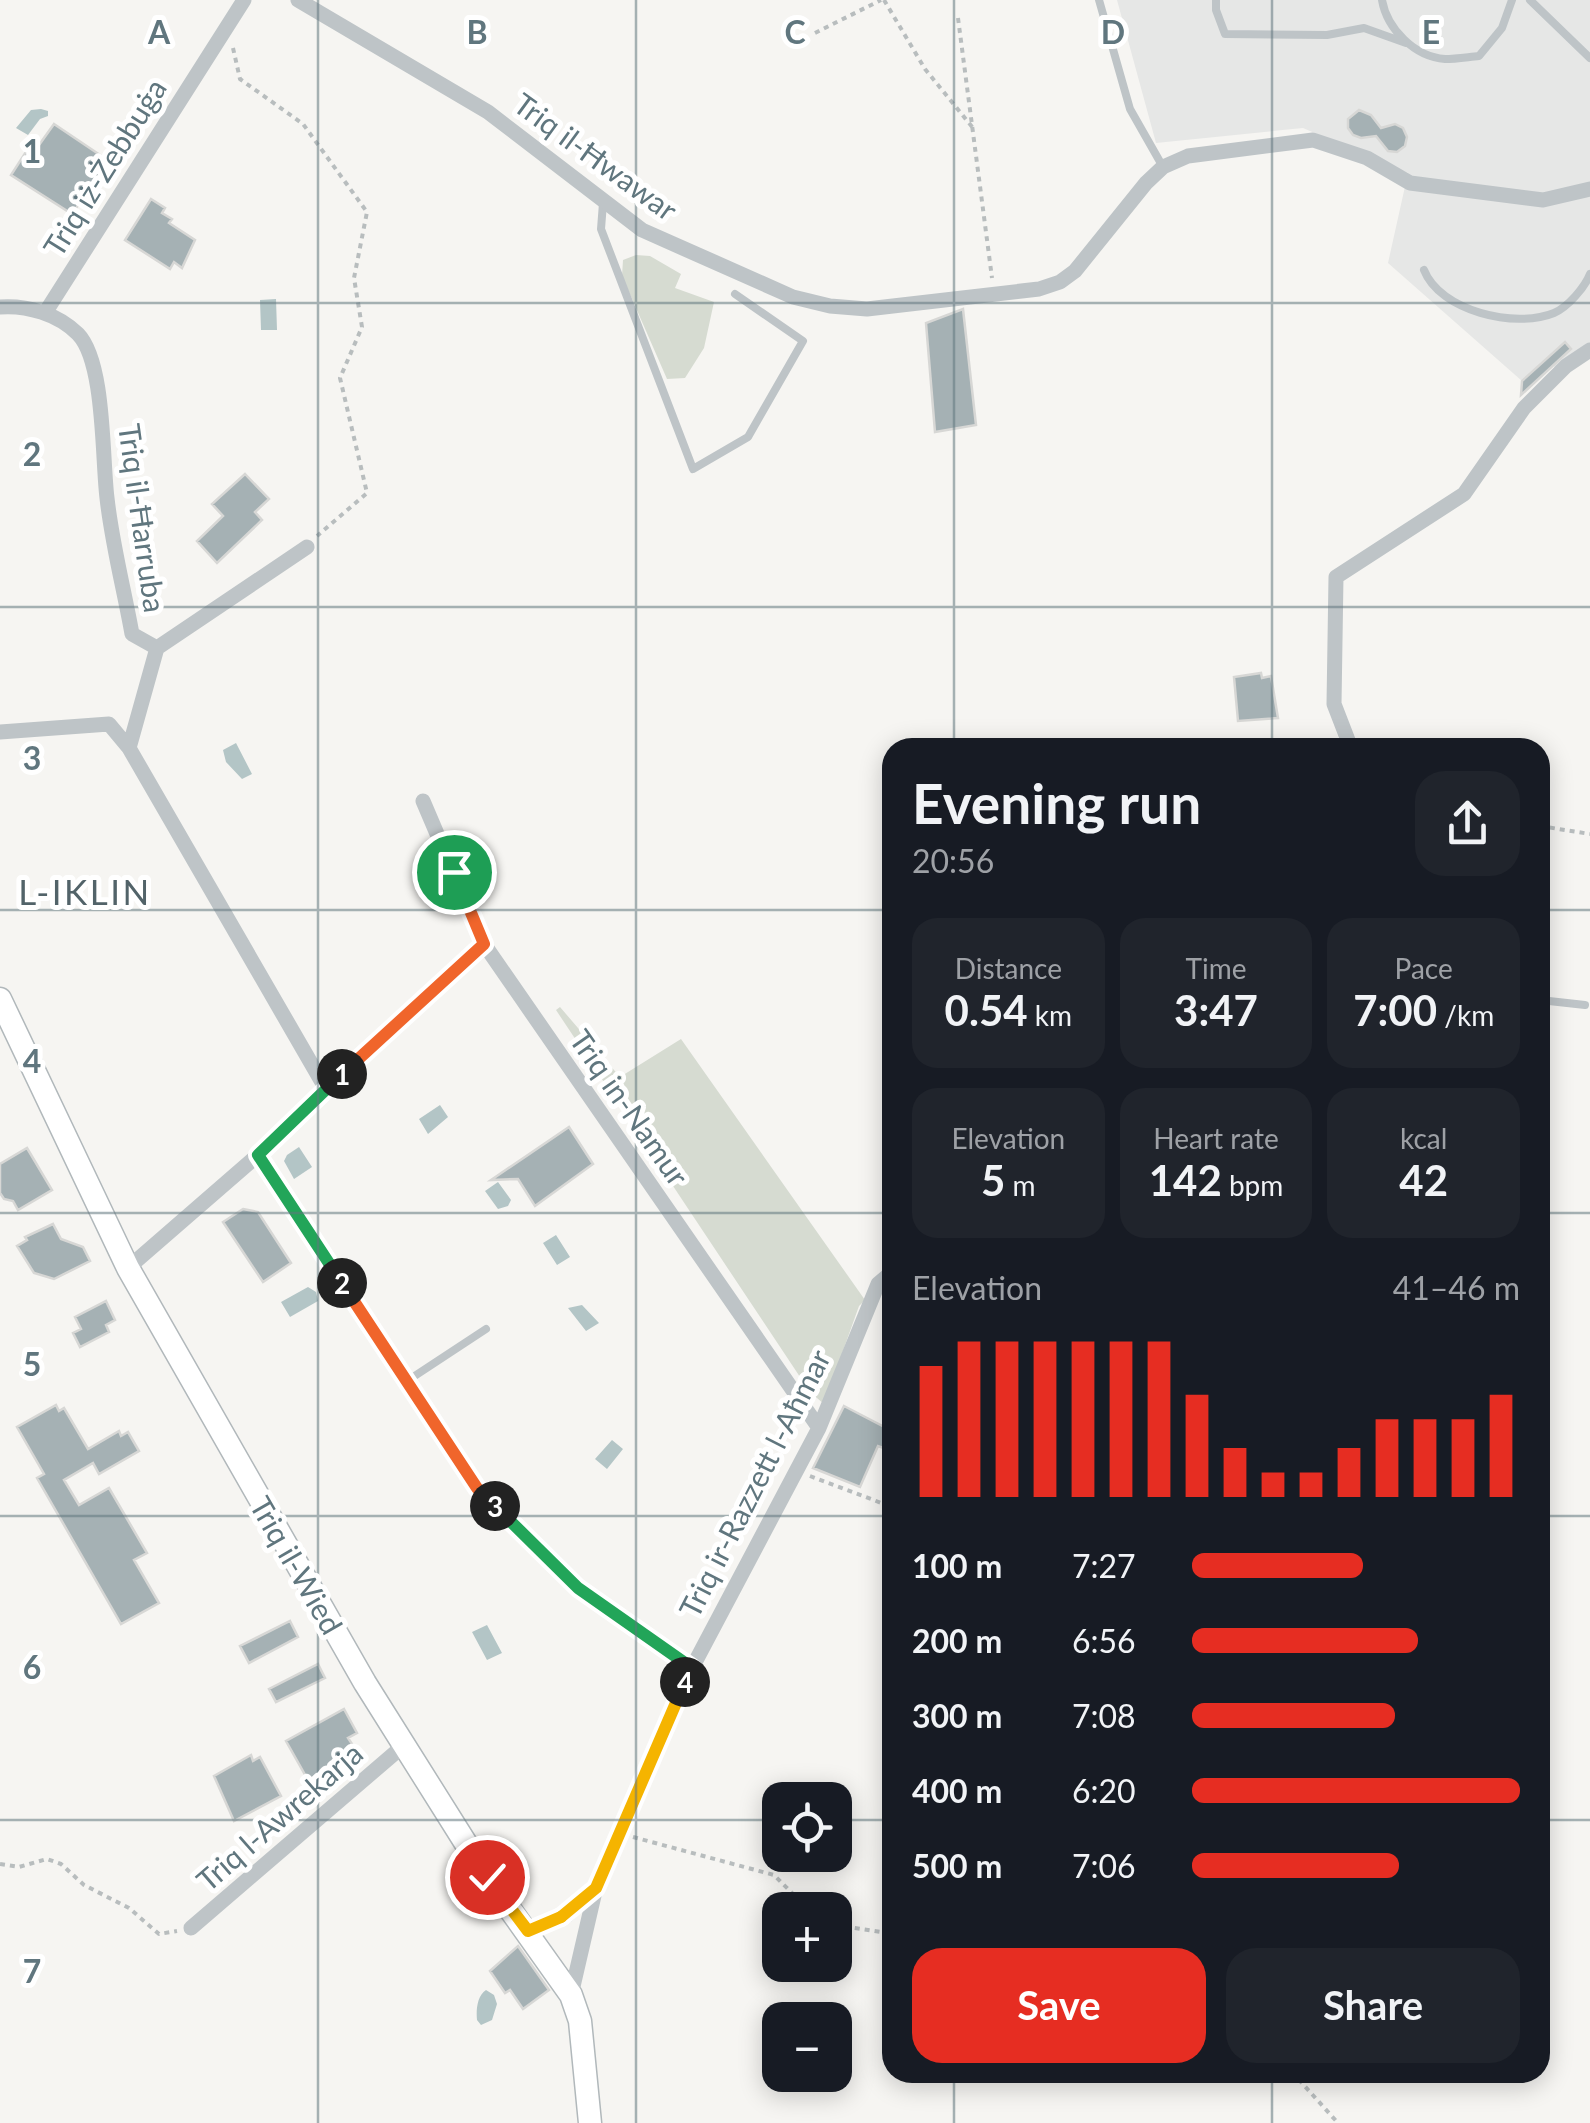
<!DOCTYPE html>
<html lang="en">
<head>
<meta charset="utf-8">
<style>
  :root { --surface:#171b24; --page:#20242c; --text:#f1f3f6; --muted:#9ea1a6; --accent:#e62d22 }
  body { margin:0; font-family:Lato,sans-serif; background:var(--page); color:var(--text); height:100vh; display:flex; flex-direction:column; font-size:38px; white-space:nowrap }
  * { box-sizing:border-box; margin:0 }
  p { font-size:32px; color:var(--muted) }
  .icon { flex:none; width:55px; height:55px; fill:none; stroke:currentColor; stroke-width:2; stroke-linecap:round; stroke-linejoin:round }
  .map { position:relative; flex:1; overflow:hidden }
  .details { position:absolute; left:882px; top:738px; width:668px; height:1345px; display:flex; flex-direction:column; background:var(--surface); border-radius:30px; box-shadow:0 5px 25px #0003 }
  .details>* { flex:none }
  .buttons { position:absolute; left:762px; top:1782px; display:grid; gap:20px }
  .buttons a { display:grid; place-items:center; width:90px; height:90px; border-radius:20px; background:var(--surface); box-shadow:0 5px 25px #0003; font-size:50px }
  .pin { position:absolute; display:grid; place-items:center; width:85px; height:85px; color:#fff; margin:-42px; border:5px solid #fff; border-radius:50%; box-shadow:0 2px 10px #0007 }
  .km { position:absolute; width:50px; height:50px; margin:-25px; border-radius:50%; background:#222; color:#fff; font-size:28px; line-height:50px; text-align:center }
  .round { display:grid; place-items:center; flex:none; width:105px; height:105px; border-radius:30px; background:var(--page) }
  .head { display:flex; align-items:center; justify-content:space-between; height:170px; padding:0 30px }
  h1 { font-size:55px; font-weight:700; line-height:75px }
  .figures { display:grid; grid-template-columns:repeat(3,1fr); gap:15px; height:170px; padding:10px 30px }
  .figures div { display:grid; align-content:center; border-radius:25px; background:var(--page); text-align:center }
  .figures b { font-size:42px; font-weight:700 }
  .figures small { font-size:28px; font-weight:400 }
  .figures p { font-size:28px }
  .chart { height:280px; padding:20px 30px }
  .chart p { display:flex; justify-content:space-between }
  .chart svg { width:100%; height:180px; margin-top:10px; stroke:var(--accent); stroke-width:6 }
  .primary-button { display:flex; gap:20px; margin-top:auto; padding:20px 30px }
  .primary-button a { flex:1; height:115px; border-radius:30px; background:var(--accent); color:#fff; font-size:40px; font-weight:700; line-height:115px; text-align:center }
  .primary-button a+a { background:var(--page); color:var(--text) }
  ul { padding:0 30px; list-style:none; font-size:32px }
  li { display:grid; grid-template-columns:160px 120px 1fr; align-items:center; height:75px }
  li i { height:25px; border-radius:12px; background:var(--accent) }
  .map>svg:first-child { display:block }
  .built { fill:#e6e7e6 }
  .green { fill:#d6dbd1 }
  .water { fill:#b3c5c6 }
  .building { fill:#a5b1b4; stroke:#d7d7d5; stroke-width:2.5 }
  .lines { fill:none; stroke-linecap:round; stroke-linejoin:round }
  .secondary-casing { stroke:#b1b8bb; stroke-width:25 }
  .path { stroke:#b8bdbe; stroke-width:4; stroke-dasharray:5 5; stroke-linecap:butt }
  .lane { stroke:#bec4c7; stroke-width:8 }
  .street { stroke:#bec4c7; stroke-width:15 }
  .secondary { stroke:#fff; stroke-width:22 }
  .split-1-casing { stroke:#fff; stroke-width:20 }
  .split-2-casing { stroke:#fff; stroke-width:20 }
  .split-3-casing { stroke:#fff; stroke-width:20 }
  .split-4-casing { stroke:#fff; stroke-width:20 }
  .split-5-casing { stroke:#fff; stroke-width:20 }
  .split-6-casing { stroke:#fff; stroke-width:20 }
  .split-1 { stroke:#f0652b; stroke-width:12 }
  .split-2 { stroke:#22a559; stroke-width:12 }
  .split-3 { stroke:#f0652b; stroke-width:12 }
  .split-4 { stroke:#22a559; stroke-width:12 }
  .split-5 { stroke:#f5b400; stroke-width:12 }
  .split-6 { stroke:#f5b400; stroke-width:12 }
  .grid { fill:none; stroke:#60767e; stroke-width:2.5; stroke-opacity:0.55 }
  .labels { text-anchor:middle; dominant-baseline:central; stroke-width:10; stroke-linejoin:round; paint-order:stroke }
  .street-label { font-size:30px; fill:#60767e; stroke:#fff }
  .quarter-label { font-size:35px; letter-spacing:2.5px; fill:#526369; stroke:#fff }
  .grid-label { font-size:32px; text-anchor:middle; font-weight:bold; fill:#60767e; stroke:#fff; stroke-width:10; stroke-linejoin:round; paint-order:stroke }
</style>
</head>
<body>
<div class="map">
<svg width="1590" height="2123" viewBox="0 0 1590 2123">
  <rect width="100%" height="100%" fill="#f6f5f2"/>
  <!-- built -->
  <path class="built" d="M1117 0H1590V345L1556 368 1546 360 1522 381 1388 263 1408 173 1303 128 1156 143Z"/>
  <!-- green -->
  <path class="green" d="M636 255 650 256 681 274 675 288 714 302 704 348 685 378 667 379 622 276 623 260Z
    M560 1007 620 1077 681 1039 865 1300 859 1306 824 1404 810 1392 556 1010Z"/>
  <!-- water -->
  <path class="water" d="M41 109 48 111V116L40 119 28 135 16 128 31 110Z
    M276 299 277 330H261L260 300Z
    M236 743 252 774 242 779 226 762 223 750Z
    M440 1105 448 1117 428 1134 419 1119Z
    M299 1147 312 1167 294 1179 284 1161 287 1155Z
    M498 1182 511 1200 508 1206 498 1209 485 1191Z
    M556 1235 570 1257 557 1265 543 1243Z
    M308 1287 316 1292 318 1301 290 1317 281 1302Z
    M582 1305 599 1323 586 1331 568 1308Z
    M612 1440 623 1449 607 1469 595 1459Z
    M487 1625 502 1653 487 1660 472 1632Z
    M486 1990 494 1995 497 2004 492 2020 481 2025 477 2020C476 2010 477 1996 486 1990Z"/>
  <!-- building -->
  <path class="building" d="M1359 110 1371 115 1381 128 1395 124 1403 128 1407 137 1405 146 1397 152 1388 151 1376 136 1361 138 1353 135 1348 128V119Z
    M54 124 109 161 72 214 11 175 33 141 39 145Z
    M151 199 165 208 162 213 172 219 169 223 195 240 182 268 174 262 170 269 125 240Z
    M963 309 976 425 935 432 926 323Z
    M1565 342 1571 349 1521 395 1522 381Z
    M245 474 269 499 255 512 262 520 217 563 197 541 223 516 212 504Z
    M1261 673 1262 678 1271 676 1278 718 1238 721 1234 677Z
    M569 1127 593 1164 535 1206 518 1179 491 1180Z
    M27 1148 52 1190 18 1210 13 1201 4 1199 0 1193V1164Z
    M243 1209 258 1212 291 1263 263 1282 223 1222Z
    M53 1224 61 1239 83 1247 90 1261 54 1279 34 1273 17 1246 27 1240 25 1237Z
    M106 1301 115 1320 106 1325 109 1332 80 1347 73 1333 81 1329 75 1317Z
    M56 1405 59 1411 64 1408 88 1449 119 1431 121 1436 128 1432 139 1451 99 1474 93 1463 64 1480 79 1505 109 1488 147 1553 134 1560 159 1603 121 1624 37 1478 44 1474 17 1427Z
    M844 1406 892 1431V1451L878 1446 860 1487 813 1468Z
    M290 1621 298 1637 249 1663 240 1646Z
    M318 1664 325 1678 276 1702 269 1689Z
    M344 1709 357 1733 348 1738 354 1747 343 1753 346 1759 308 1780 286 1741Z
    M251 1755 253 1761 260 1757 281 1796 234 1821 214 1776Z
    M518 1946 549 1990 523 2009 510 1990 505 1993 490 1971Z"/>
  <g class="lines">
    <defs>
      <path id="secondary" d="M0 999 128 1268 365 1683 487 1877 571 1995 580 2021 590 2123"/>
    </defs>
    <!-- secondary casing -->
    <use href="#secondary" class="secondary-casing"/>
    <!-- path -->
    <path class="path" d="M884 0 925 69 973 128
      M958 18 992 278
      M815 33 881 0
      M233 48 240 79 303 124 367 212 354 278 362 327 340 378 367 493 317 536
      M1540 826 1590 834
      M810 1476 892 1507
      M633 1837 774 1875 809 1910
      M0 1864 19 1867 47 1859 61 1864 84 1885 129 1908 159 1934 177 1931
      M835 1925 888 1933 892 1942
      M1292 2072 1338 2123"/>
    <!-- lane -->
    <path class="lane" d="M1099 0 1130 109 1163 167
      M1216 0V10L1225 34 1327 35 1364 28 1406 43
      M1382 0C1387 29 1415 57 1445 59 1456 59 1468 57 1479 56L1502 28 1512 0
      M1530 0 1590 58
      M603 203 601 229 693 469 748 437 803 341 735 294
      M1424 270C1440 311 1515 329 1554 313 1568 307 1585 287 1590 274
      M1540 1000 1585 1005
      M407 1381 486 1329"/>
    <!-- street -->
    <path class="street" d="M298 0 488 112 642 230 793 297 830 306 867 309 1039 289 1060 282 1075 271 1146 183 1163 167 1188 156 1313 140 1367 158 1410 183 1543 200 1590 189
      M0 307C27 305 58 314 78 334 105 362 102 458 107 498 112 544 124 589 132 634L157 648 129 748
      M45 313 244 0
      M157 648 307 547
      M0 732 109 724 129 748 326 1089
      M1351 748 1334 704 1336 577 1464 494 1524 408 1566 366 1590 350
      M423 801 484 944 819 1428
      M258 1155 477 1488 577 1588 692 1668
      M128 1268 258 1155 484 944
      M191 1928 403 1746
      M528 1931 567 1915 596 1887
      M571 1995 596 1887 619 1833 692 1668 819 1428 878 1284 892 1272"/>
    <!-- secondary -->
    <use href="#secondary" class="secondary"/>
  </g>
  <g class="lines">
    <defs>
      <path id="split-1" d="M342 1074 484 944 454 872"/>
      <path id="split-2" d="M342 1074 258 1155 342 1283"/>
      <path id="split-3" d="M342 1283 477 1488 495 1506"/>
      <path id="split-4" d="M495 1506 578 1588 692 1668 685 1682"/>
      <path id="split-5" d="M561 1917 596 1888 685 1682"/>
      <path id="split-6" d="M487 1877 528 1931 561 1917"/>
    </defs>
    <!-- split-1 casing -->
    <use href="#split-1" class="split-1-casing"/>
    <!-- split-2 casing -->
    <use href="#split-2" class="split-2-casing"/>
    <!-- split-3 casing -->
    <use href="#split-3" class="split-3-casing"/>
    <!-- split-4 casing -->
    <use href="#split-4" class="split-4-casing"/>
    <!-- split-5 casing -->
    <use href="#split-5" class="split-5-casing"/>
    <!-- split-6 casing -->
    <use href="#split-6" class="split-6-casing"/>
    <!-- split-1 -->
    <use href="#split-1" class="split-1"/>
    <!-- split-2 -->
    <use href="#split-2" class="split-2"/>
    <!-- split-3 -->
    <use href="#split-3" class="split-3"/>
    <!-- split-4 -->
    <use href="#split-4" class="split-4"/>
    <!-- split-5 -->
    <use href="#split-5" class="split-5"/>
    <!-- split-6 -->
    <use href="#split-6" class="split-6"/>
  </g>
  <!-- grid -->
  <path class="grid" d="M318 0V2123M636 0V2123M954 0V748M1272 0V748M0 303H1590M0 607H1590M0 910H892M1540 910H1590M0 1213H892M1540 1213H1590M0 1516H892M1540 1516H1590M0 1820H780M835 1820H892M1540 1820H1590M954 2072V2123M1272 2072V2123"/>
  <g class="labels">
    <!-- street labels -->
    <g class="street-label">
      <text transform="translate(596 156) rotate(36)">Triq il-Ħwawar</text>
      <text transform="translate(104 167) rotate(-58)">Triq iż-Żebbuġa</text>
      <text transform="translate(143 518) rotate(82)">Triq il-Ħarruba</text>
      <text transform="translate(630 1107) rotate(55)">Triq in-Namur</text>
      <text transform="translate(754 1483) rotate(-63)">Triq ir-Razzett l-Aħmar</text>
      <text transform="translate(297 1565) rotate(60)">Triq il-Wied</text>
      <text transform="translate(279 1816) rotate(-41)">Triq l-Awrekarja</text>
    </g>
    <!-- quarter labels -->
    <g class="quarter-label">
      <text x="85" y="891">L-IKLIN</text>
    </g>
  </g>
  <g class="grid-label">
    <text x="159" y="44">A</text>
    <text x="477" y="44">B</text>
    <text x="795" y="44">C</text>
    <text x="1113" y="44">D</text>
    <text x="1431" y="44">E</text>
    <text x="32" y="163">1</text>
    <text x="32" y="466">2</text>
    <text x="32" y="770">3</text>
    <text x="32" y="1073">4</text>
    <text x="32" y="1376">5</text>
    <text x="32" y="1679">6</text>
    <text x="32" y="1983">7</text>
  </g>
</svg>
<div class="buttons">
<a><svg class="icon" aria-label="locate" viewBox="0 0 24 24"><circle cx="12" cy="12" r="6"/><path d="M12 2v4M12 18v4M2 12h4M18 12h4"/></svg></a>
<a>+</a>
<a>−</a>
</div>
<div class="pin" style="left:454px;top:872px;background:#1e9e55"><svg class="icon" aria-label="arrive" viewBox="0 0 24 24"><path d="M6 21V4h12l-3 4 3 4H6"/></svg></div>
<div class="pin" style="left:487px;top:1877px;background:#d93025"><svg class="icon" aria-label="check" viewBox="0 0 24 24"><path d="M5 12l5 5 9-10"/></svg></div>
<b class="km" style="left:342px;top:1074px">1</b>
<b class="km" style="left:342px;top:1283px">2</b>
<b class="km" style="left:495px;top:1506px">3</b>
<b class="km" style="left:685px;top:1682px">4</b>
<section class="details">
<div class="head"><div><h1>Evening run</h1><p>20:56</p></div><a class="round"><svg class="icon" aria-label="share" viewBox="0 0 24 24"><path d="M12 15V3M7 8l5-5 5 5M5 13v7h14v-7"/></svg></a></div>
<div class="figures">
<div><p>Distance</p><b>0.54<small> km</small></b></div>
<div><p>Time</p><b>3:47</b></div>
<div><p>Pace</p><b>7:00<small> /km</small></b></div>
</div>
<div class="figures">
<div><p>Elevation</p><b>5<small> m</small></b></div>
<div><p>Heart rate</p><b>142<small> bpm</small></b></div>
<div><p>kcal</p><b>42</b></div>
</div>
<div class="chart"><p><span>Elevation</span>41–46 m</p>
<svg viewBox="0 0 160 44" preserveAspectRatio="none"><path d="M5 44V12M15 44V6M25 44V6M35 44V6M45 44V6M55 44V6M65 44V6M75 44V19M85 44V32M95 44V38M105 44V38M115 44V32M125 44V25M135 44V25M145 44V25M155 44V19"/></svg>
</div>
<ul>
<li><b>100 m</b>7:27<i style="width:52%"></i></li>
<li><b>200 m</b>6:56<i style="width:69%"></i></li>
<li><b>300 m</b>7:08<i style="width:62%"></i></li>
<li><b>400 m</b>6:20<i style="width:100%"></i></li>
<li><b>500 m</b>7:06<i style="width:63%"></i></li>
</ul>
<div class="primary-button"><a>Save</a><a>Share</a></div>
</section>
</div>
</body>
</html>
